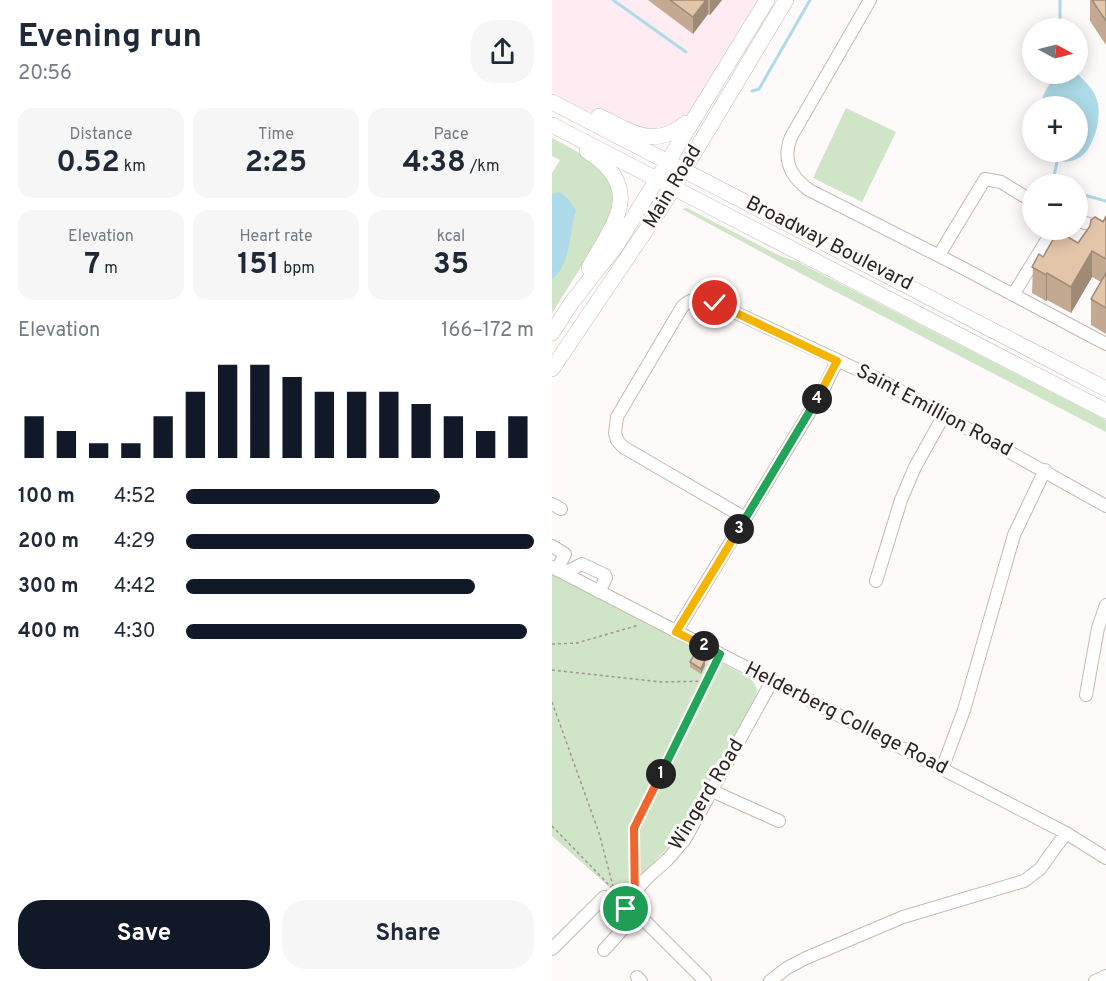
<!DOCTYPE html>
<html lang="en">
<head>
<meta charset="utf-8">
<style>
  :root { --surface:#fff; --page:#f6f6f7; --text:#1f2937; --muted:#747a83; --accent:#111827 }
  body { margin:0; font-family:Overpass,sans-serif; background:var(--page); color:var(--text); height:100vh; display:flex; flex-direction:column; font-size:22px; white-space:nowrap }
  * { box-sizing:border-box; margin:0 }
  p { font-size:20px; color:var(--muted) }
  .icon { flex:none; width:33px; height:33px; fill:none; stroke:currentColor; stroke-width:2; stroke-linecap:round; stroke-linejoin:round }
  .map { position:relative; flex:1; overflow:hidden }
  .drawer { display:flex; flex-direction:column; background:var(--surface); width:552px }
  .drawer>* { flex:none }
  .needle { width:39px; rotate:97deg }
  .controls { position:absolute; left:470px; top:18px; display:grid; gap:12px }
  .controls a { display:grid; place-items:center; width:66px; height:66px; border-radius:50%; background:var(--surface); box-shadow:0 3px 15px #0003; font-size:30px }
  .pin { position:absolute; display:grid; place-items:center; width:51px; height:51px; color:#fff; margin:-26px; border:3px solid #fff; border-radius:50%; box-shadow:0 2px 6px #0007 }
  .km { position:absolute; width:30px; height:30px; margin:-15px; border-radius:50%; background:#222; color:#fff; font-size:16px; line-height:30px; text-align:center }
  .round { display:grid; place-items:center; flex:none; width:63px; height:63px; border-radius:24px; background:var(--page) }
  .summary { display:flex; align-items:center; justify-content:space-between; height:102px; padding:0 18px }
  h1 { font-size:33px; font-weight:700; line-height:45px }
  .stats { display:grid; grid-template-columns:repeat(3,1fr); gap:9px; height:102px; padding:6px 18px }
  .stats div { display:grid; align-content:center; border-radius:15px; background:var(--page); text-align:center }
  .stats b { font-size:30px; font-weight:700 }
  .stats small { font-size:16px; font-weight:400 }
  .stats p { font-size:16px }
  .chart { height:168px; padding:12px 18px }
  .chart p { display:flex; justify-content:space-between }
  .chart svg { width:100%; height:108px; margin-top:6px; stroke:var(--accent); stroke-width:6 }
  .button { display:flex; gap:12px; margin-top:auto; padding:12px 18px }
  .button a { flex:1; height:69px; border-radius:24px; background:var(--accent); color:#fff; font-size:24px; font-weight:700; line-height:69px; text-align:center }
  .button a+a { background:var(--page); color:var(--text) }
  ul { padding:0 18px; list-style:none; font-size:20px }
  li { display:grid; grid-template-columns:96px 72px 1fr; align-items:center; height:45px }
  li i { height:15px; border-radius:8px; background:var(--accent) }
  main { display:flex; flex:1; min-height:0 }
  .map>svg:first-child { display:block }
  .commercial { fill:#ffebf2 }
  .green { fill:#d0e4c7 }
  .water { fill:#aedbe9 }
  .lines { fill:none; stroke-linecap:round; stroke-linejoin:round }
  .stream { stroke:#aedbe9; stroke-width:3 }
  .minor-casing { stroke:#c6b9b1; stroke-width:14 }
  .major-casing { stroke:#c6b9b1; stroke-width:16 }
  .path { stroke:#9b9795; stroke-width:1.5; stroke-dasharray:3 3; stroke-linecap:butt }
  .minor { stroke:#fff; stroke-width:12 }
  .major { stroke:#fff; stroke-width:15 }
  .wall { fill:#c3a991 }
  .shaded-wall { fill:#9f8a76 }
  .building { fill:#e3c5a9; stroke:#9f8a76; stroke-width:1.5 }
  .split-1-casing { stroke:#fff; stroke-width:12 }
  .split-2-casing { stroke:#fff; stroke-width:12 }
  .split-3-casing { stroke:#fff; stroke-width:12 }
  .split-4-casing { stroke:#fff; stroke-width:12 }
  .split-5-casing { stroke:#fff; stroke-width:12 }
  .split-1 { stroke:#f0652b; stroke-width:8 }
  .split-2 { stroke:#22a559; stroke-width:8 }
  .split-3 { stroke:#f5b400; stroke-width:8 }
  .split-4 { stroke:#22a559; stroke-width:8 }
  .split-5 { stroke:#f5b400; stroke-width:8 }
  .labels { text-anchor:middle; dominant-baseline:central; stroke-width:6; stroke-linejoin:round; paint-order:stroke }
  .street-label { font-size:20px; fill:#292421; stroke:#fdfaf9 }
</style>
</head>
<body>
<main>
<section class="drawer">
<div class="summary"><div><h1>Evening run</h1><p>20:56</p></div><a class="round"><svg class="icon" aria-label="share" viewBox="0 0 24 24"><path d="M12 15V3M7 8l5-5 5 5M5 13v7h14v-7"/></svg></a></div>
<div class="stats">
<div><p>Distance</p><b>0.52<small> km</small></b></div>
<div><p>Time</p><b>2:25</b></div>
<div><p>Pace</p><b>4:38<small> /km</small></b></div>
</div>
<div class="stats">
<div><p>Elevation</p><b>7<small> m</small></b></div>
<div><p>Heart rate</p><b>151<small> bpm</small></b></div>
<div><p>kcal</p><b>35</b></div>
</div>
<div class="chart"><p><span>Elevation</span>166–172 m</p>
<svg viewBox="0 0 160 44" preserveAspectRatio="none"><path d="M5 44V27M15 44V33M25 44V38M35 44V38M45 44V27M55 44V17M65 44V6M75 44V6M85 44V11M95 44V17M105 44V17M115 44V17M125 44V22M135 44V27M145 44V33M155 44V27"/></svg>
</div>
<ul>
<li><b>100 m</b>4:52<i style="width:73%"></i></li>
<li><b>200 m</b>4:29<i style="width:100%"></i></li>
<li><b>300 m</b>4:42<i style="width:83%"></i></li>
<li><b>400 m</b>4:30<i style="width:98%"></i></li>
</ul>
<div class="button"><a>Save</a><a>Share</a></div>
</section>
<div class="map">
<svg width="554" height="981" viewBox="0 0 554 981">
  <rect width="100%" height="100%" fill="#fdfaf9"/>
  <!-- commercial -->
  <path class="commercial" d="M0 0H214L138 121 88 134 0 95Z"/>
  <!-- green -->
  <path class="green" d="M294 108 344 132 310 202 261 178Z
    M0 138C38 158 77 176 55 226L0 313V173L8 160 0 156Z
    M135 208 228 256 246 262 554 420V432L261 280 130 209Z
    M0 568 199 679C204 685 206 689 204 697L125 838 77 889 72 900 0 836Z"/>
  <!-- water -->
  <path class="water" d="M525 73C531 80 539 86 543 95 551 110 545 135 536 149 526 166 499 165 487 152H525V106H488C491 93 497 84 505 74Z
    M8 192 16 199 24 210C17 234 19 263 0 280V194Z"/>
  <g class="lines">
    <!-- stream -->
    <path class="stream" d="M61 0 134 52
      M506 28 508 21V0
      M200 91 207 89 258 0
      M503 184 501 181 505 162
      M525 193 554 201"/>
    <defs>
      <path id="minor" d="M318 0 239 137C230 160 238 176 257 190L407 266 554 344
        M525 221 550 227
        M387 255 433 179 449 182 480 201
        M461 295 501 230
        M0 504 9 509
        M193 518 71 447 65 440 63 433 65 417 130 307C140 296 150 299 163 303L332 382 554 506
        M0 546 13 554 5 570
        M0 567 514 833 554 858
        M12 573 30 564 53 575 54 578 47 592
        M324 581 349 500 363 467 392 415
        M124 632 271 390 285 361
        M534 695 546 628 554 605
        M390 769 412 710 462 535 493 470
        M160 791 227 821
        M0 949 52 897C65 899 67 911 83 909
        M52 950 78 921 87 915
        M85 977 89 981
        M153 981 87 915C72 891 98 876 114 861 121 854 127 846 133 839L220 681
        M218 981 235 968 254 958 351 917 472 881 488 869 514 833
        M543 981 554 976"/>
      <path id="major" d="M0 102 554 389
        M47 116C78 131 103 150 134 123
        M0 125 554 411
        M35 151C94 189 62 222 37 268
        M0 333 20 302 64 246 215 0
        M0 369 111 205 234 0"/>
    </defs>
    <!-- minor casing -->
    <use href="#minor" class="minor-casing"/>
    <!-- major casing -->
    <use href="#major" class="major-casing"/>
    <!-- path -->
    <path class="path" d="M0 644 25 643 87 625
      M0 670 109 682 155 681 162 665
      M0 702 47 833 61 886
      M0 826 60 888
      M83 873 82 828 155 681"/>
    <!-- minor -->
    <use href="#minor" class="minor"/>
    <!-- major -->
    <use href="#major" class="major"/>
  </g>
  <!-- wall -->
  <path class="wall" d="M96 0H170L158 15 156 14 141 34Z
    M538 0H554V45L538 21Z
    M554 216V334L539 325V299L549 282 540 277 519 313 495 300 494 301 480 293 481 265 491 257 526 243 538 226 551 222Z
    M138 662 153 665 149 674 138 667Z"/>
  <!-- shaded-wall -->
  <path class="shaded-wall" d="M154 0H156V14L141 34V17Z
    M158 0H170L158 15Z
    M540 251V277L519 313V287Z
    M495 273V300L494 301V275Z
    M153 660V665L149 674V669Z"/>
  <!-- building -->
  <path class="building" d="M118 0H154L141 17Z
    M540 0H554V21Z
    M554 216V259L540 251 519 287 495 273 494 275 480 267 481 265 487 254 491 257 506 231 526 243 538 226 539 220 543 217 551 222Z
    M554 273V308L539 299Z
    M142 655 153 660 149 669 138 662Z"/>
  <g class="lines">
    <defs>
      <path id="split-1" d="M74 909H83L82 828 109 774"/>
      <path id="split-2" d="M109 774 168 654 152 646"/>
      <path id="split-3" d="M152 646 124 632 187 529"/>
      <path id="split-4" d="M187 529 265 399"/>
      <path id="split-5" d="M163 303 285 361 265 399"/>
    </defs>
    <!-- split-1 casing -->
    <use href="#split-1" class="split-1-casing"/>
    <!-- split-2 casing -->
    <use href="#split-2" class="split-2-casing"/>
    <!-- split-3 casing -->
    <use href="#split-3" class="split-3-casing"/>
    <!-- split-4 casing -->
    <use href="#split-4" class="split-4-casing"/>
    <!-- split-5 casing -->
    <use href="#split-5" class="split-5-casing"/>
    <!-- split-1 -->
    <use href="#split-1" class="split-1"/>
    <!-- split-2 -->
    <use href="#split-2" class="split-2"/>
    <!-- split-3 -->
    <use href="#split-3" class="split-3"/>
    <!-- split-4 -->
    <use href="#split-4" class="split-4"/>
    <!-- split-5 -->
    <use href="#split-5" class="split-5"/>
  </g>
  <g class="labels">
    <!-- street labels -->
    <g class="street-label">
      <text transform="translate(121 187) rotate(-59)">Main Road</text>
      <text transform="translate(277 244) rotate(27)">Broadway Boulevard</text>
      <text transform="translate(382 411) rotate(28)">Saint Emillion Road</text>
      <text transform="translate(294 719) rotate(27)">Helderberg College Road</text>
      <text transform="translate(155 795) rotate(-59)">Wingerd Road</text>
    </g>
  </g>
</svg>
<div class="controls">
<a><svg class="needle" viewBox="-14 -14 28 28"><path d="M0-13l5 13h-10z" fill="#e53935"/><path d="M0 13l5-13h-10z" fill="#747a83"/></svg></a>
<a>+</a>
<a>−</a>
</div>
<div class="pin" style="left:74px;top:909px;background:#1e9e55"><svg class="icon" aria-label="arrive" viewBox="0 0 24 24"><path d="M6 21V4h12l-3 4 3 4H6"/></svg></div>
<div class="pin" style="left:163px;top:303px;background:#d93025"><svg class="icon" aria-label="check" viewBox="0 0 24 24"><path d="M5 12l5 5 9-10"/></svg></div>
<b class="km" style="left:109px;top:774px">1</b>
<b class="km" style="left:152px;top:646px">2</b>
<b class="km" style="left:187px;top:529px">3</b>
<b class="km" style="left:265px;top:399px">4</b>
</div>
</main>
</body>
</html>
